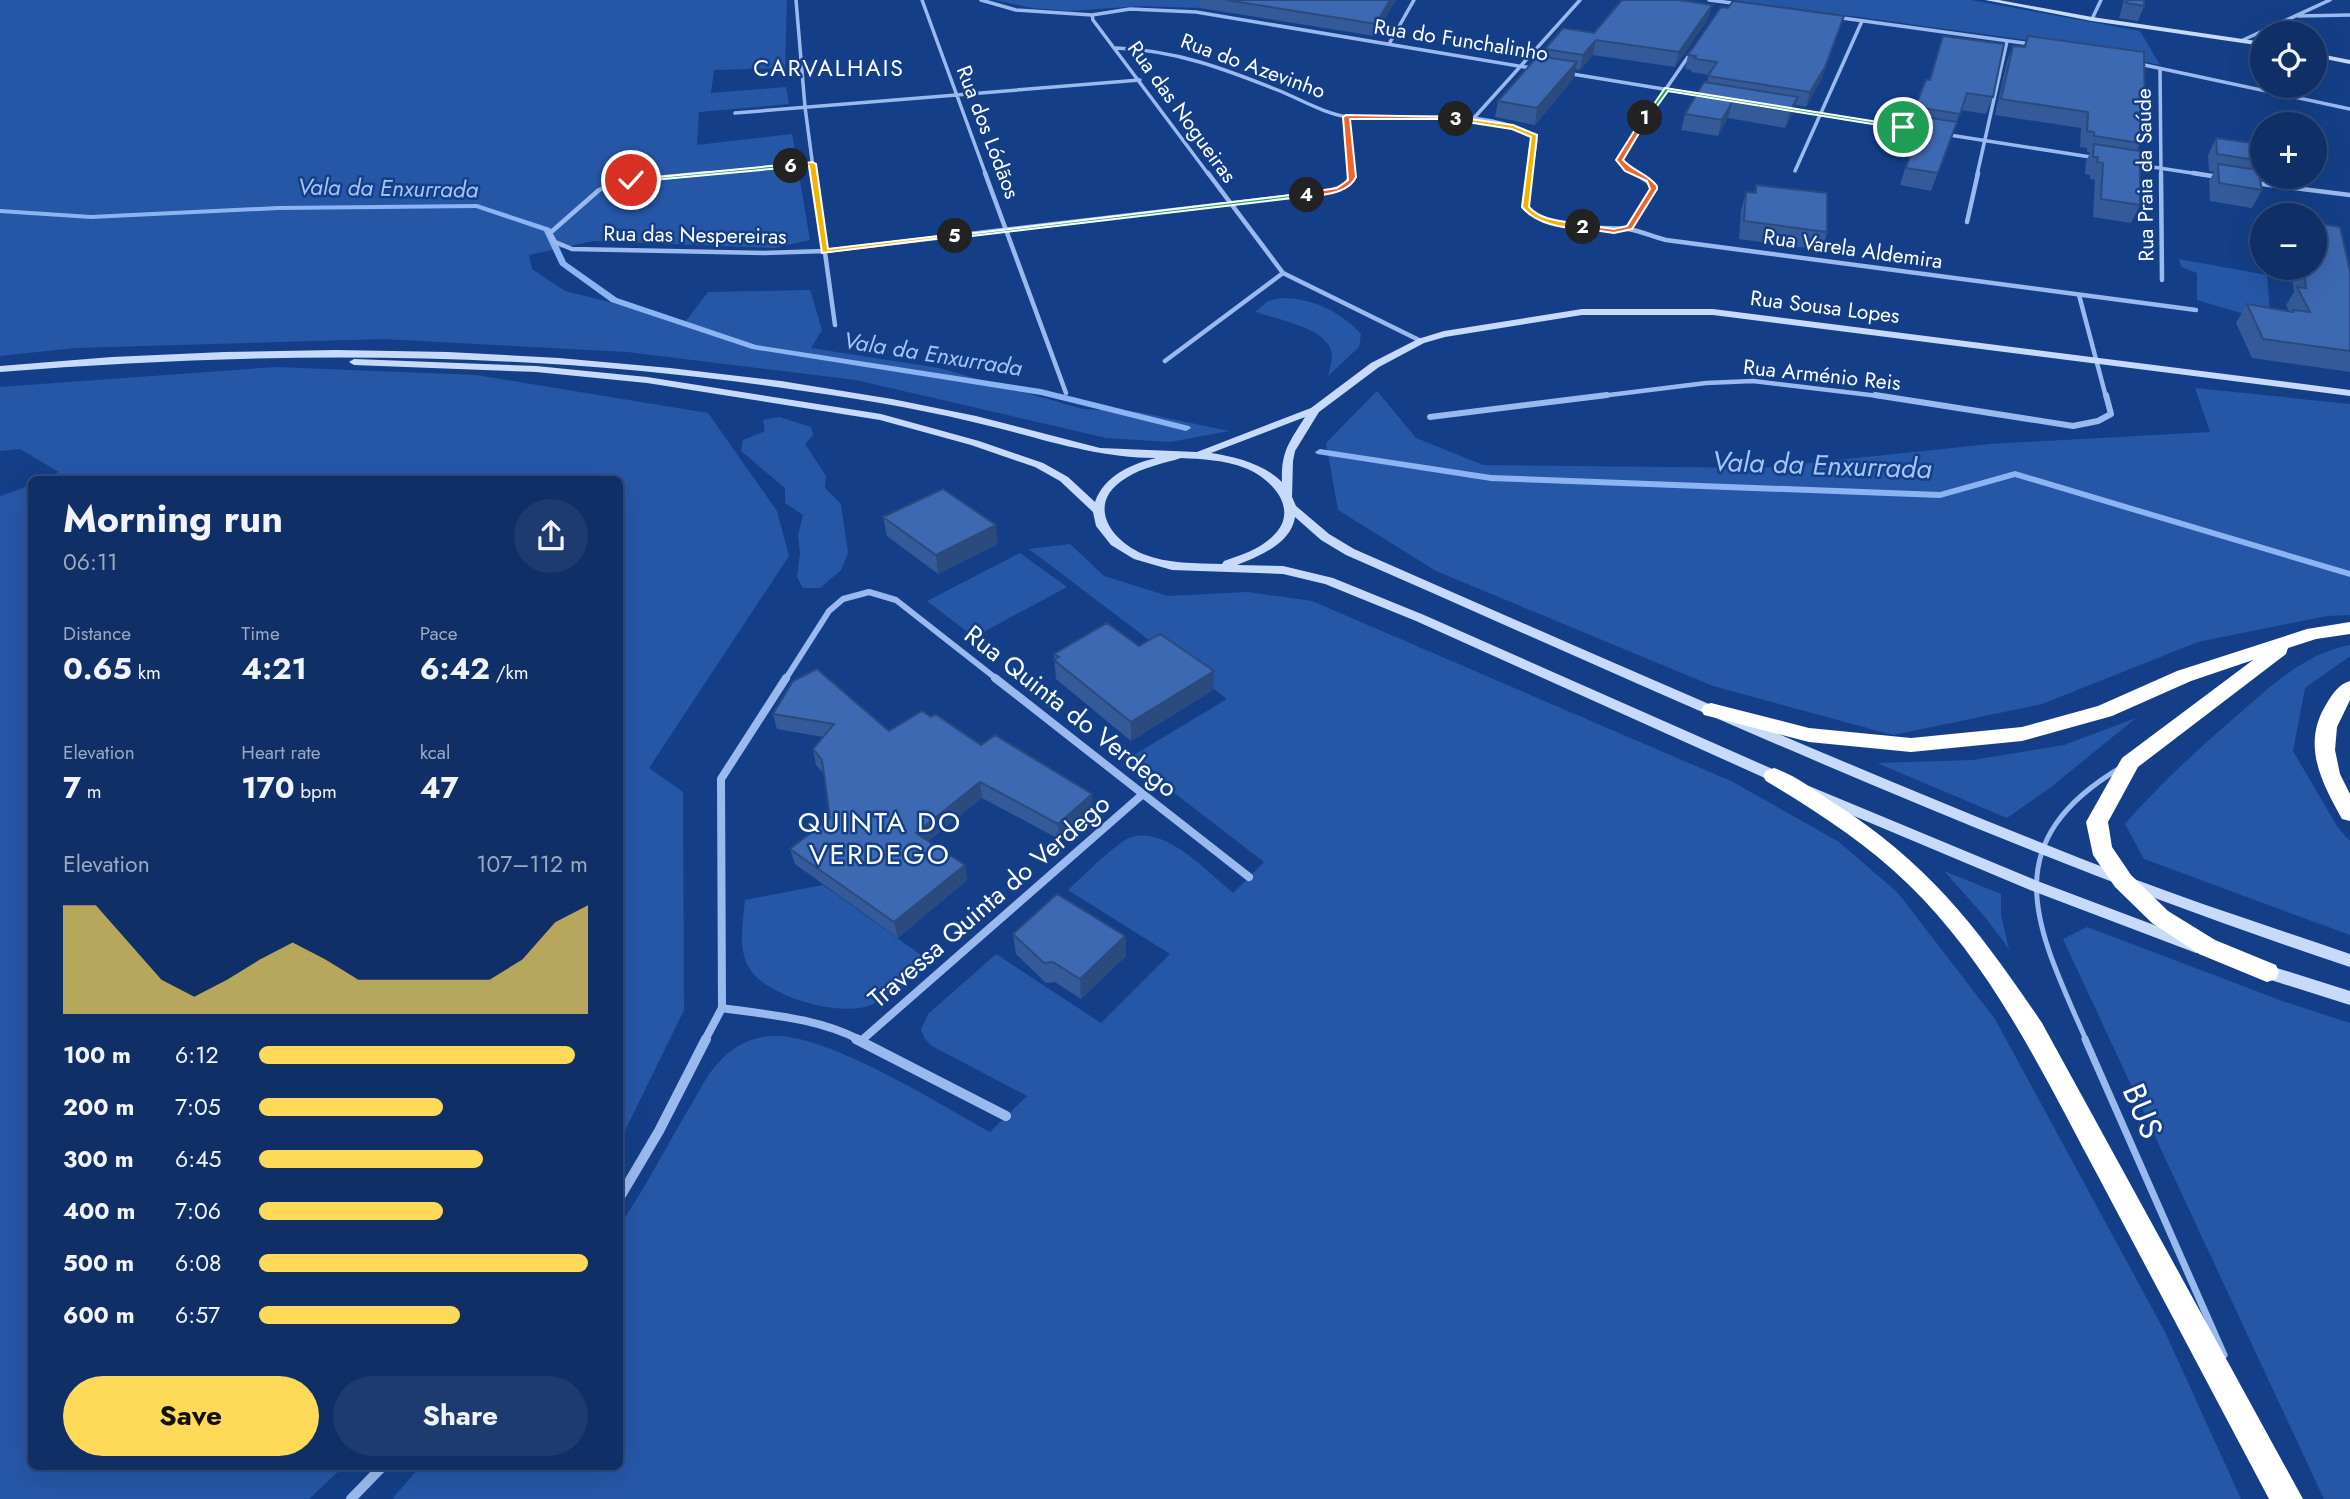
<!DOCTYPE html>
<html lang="en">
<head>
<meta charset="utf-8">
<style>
  :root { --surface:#0f2f66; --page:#1d3b6f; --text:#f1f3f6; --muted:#9ba9bf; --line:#2f4a7a; --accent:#ffda58 }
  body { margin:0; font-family:Jost,sans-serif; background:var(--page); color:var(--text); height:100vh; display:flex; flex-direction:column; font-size:26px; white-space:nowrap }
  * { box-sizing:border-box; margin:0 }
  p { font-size:23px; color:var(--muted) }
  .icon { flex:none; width:38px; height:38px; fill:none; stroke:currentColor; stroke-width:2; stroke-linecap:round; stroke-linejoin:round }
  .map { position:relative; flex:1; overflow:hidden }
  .sheet { position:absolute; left:28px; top:476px; width:595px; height:994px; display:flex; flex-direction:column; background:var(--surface); border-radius:10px; box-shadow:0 7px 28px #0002,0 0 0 2px var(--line) }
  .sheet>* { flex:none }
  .controls { position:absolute; left:2250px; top:21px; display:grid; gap:14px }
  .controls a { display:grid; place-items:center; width:77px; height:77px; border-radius:50%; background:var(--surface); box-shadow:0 7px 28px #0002,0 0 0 2px var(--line); font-size:35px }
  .pin { position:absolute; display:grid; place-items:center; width:60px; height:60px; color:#fff; margin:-30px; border:4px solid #fff; border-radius:50%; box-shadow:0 2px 7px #0007 }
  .km { position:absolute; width:35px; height:35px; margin:-18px; border-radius:50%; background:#222; color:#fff; font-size:19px; line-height:35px; text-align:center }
  .round { display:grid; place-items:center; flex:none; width:74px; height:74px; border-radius:37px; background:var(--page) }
  .headline { display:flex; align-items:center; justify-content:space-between; height:119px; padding:0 35px }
  h1 { font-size:38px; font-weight:700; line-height:52px }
  .stats { display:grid; grid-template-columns:repeat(3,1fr); gap:10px; height:119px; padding:7px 35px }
  .stats div { display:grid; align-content:center }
  .stats b { font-size:30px; font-weight:700 }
  .stats small { font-size:19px; font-weight:400 }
  .stats p { font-size:19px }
  .chart { height:196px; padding:14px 35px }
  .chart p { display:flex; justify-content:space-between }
  .chart svg { width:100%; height:126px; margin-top:7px; fill:var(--accent); opacity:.7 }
  .cta { display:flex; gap:14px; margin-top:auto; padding:14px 35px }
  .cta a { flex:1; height:80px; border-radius:42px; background:var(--accent); color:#111; font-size:28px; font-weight:700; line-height:80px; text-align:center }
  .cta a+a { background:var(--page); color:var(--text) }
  ul { padding:0 35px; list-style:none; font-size:23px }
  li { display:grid; grid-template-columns:112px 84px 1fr; align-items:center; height:52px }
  li i { height:18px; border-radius:9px; background:var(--accent) }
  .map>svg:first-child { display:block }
  .green { fill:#2657a7 }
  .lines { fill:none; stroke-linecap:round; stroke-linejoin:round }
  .stream { fill:#8cb4f2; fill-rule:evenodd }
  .lane-far1 { stroke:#9abaef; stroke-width:5 }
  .lane { stroke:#9abaef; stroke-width:7 }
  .street-far4 { stroke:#9abaef; stroke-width:3.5 }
  .street-far3 { stroke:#9abaef; stroke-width:4.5 }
  .street-far2 { stroke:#9abaef; stroke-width:6 }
  .street-far1 { stroke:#9abaef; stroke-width:8 }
  .street { stroke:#9abaef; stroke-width:10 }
  .secondary { fill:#c7dafa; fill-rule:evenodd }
  .highway { fill:#fff; fill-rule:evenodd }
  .wall { fill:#345a99 }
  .shaded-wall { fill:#2b4a7d }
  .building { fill:#3d69b2; stroke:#2b4a7d; stroke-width:2 }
  .split-1 { fill:#22a559; stroke:#fff; stroke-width:2 }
  .split-2 { fill:#f0652b; stroke:#fff; stroke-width:2 }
  .split-3 { fill:#f5b400; stroke:#fff; stroke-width:2 }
  .split-4 { fill:#f0652b; stroke:#fff; stroke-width:2 }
  .split-5 { fill:#22a559; stroke:#fff; stroke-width:2 }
  .split-6 { fill:#f5b400; stroke:#fff; stroke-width:2 }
  .split-7 { fill:#22a559; stroke:#fff; stroke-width:2 }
  .labels { text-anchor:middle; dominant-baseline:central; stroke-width:5; stroke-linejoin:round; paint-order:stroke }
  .far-street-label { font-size:21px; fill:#fff; stroke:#143f88 }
  .far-neighbourhood-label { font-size:23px; letter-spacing:2px; fill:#fff; stroke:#143f88 }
  .far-water-label { font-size:23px; font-style:italic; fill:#a5c5f6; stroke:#143f88 }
  .street-label { font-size:26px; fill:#fff; stroke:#143f88 }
  .water-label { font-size:28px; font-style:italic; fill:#a5c5f6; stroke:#143f88 }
  .neighbourhood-label { font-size:28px; letter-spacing:2px; fill:#fff; stroke:#143f88 }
  .near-street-label { font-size:32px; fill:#fff; stroke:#143f88 }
</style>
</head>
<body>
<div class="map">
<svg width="2350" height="1499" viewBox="0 0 2350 1499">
  <rect width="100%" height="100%" fill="#143f88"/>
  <!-- green -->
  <path class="green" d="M0 0H787L785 68 714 70 711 93 786 87 789 104 699 112 697 145 792 134 810 240 774 248 593 241 529 255 532 269 565 291 686 321 708 292 810 290 822 330 811 348 939 368 1083 409 1138 412 1229 431 1170 442 1106 438 856 380 627 352 383 339 75 348 0 356Z
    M995 0H1219L1198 8 1140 6 1069 11 1032 8Z
    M1734 0H1971L2140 31 2160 65 2078 47Z
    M2179 259 2267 275 2271 322 2197 300V273L2181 267Z
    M1281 298C1312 298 1340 311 1361 334L1359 347 1328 376C1330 367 1334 357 1330 348 1323 328 1274 318 1255 312L1268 301Z
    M276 367 476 375 708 413 777 511 789 556 649 768 683 792 684 1010 620 1141V480H42L59 472 20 449 0 451V387Z
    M2195 388 2350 404V615L2327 616 2198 642 2042 704 1893 735 1713 686 1436 571 1338 510 1326 443 1377 391 1416 438 1483 465 1762 468 1990 444 2210 432Z
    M779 417 811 427 813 435 805 444 826 476 825 488 841 504 848 553 841 570 820 588H803L797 577 800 553 798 536 803 515 785 503V488L741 451 743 440 765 431 763 420Z
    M31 485 32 1466 343 1467 309 1499H0V496Z
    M1070 544 1104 576 1168 596 1248 592 1312 601 1733 782 1839 842 1898 893 1995 1019 2165 1332 2241 1499H392L420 1467 620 1466V1225C645 1188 665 1149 688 1110 698 1094 706 1075 720 1061 734 1045 756 1035 777 1036 833 1037 939 1104 990 1132L1027 1096 932 1046 925 1039 921 1030 928 1014 996 954 1101 1023 1170 954 1068 890C1085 874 1103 856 1122 842 1158 817 1206 871 1233 893L1264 862 1129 758 1227 699 1029 549Z
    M1020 553 1067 587 974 637 927 601Z
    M2350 645V656L2305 688 2293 751 2338 828 2350 841V935L2144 859 2125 824C2160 784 2194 753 2233 719 2268 689 2304 653 2350 645Z
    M2136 718 2051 787 2007 818 1877 763 1973 760 2064 745Z
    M1944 871 2001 894V915L2009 949 1985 917Z
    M823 885 928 960C911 974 893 994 873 1004 844 1019 766 997 750 969 737 949 743 922 745 900Z
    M2087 927 2285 1002 2350 1023V1499H2324L2063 939Z"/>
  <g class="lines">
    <!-- stream -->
    <path class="stream" d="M477 204 550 228 566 262 617 298 756 345 1041 389 1189 426 1191 428 1186 431 1041 395 752 349 611 302 560 265 544 231 476 208 278 210 91 219 0 213V209L91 215 278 206Z
      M1320 449 1491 475 1940 492 2015 471 2350 571V577L2015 477 1940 498 1491 481 1317 454 1315 452Z"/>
    <!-- lane-far1 -->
    <path class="lane-far1" d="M2086 1040C2038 930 1991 845 2120 768"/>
    <!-- lane -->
    <path class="lane" d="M2085 1039 2224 1355"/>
    <!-- street-far4 -->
    <path class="street-far4" d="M796 0 805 107 814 175
      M922 0 986 175
      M981 0 1016 10 1092 15 1130 9 1196 12 1537 69
      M1709 0 1740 4
      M1092 15 1093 20 1209 175
      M2298 16 2350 15
      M1835 17 2031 44
      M2092 19 2101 0
      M2243 40 2330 0
      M1389 44 1414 0
      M1116 48C1175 50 1225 69 1280 91 1302 100 1325 114 1349 117 1404 123 1492 103 1536 140L1531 175
      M2135 63 2350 109
      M2160 69 2161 175
      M1566 73 1706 96
      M1787 109 1914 129
      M735 113 1140 80
      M1346 117 1352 175
      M1473 119 1580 0
      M1943 134 2097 158
      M2133 164 2205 175
      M1795 171 1862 21
      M690 175 812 164
      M1639 175 1625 167 1619 157 1692 51
      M1977 175 2007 41"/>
    <!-- street-far3 -->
    <path class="street-far3" d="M709 173 623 181 599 190 550 233 555 242 572 249 764 253 825 251 1327 192 1346 185 1352 173
      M814 173 835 325
      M985 173 1066 393
      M1208 173 1283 273 1421 341
      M1531 173 1526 207C1553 233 1594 226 1628 229 1641 231 1653 237 1666 240L2196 310
      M2161 173 2162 280
      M2193 173 2218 177
      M2254 183 2350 195
      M1967 222 1978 173
      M1625 229 1631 225 1654 186 1635 173
      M2079 295 2106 397
      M1165 361 1283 273
      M1593 397 1706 383 1753 381 1887 397"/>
    <!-- street-far2 -->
    <path class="street-far2" d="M1875 395 2073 426 2098 421 2111 414 2106 395
      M1430 417 1607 395
      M785 680 829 611 843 599 869 592 896 600 998 680"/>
    <!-- street-far1 -->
    <path class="street-far1" d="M995 678 1249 877
      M722 1008C770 1015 817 1018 860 1040
      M705 1040 722 1008 721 779 786 678
      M862 1040 1143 794"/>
    <!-- street -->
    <path class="street" d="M856 1039 1006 1116
      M620 1197 659 1131 706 1039
      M351 1499 383 1466"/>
    <!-- secondary -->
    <path class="secondary" d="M1985 0H1999L2092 17 2263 42V46L2092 21Z
      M2315 53 2350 60V64L2315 57Z
      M1582 309H1713L2350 390V396L1713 315H1582L1445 337 1424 343 1379 367 1319 412 1295 451 1293 461 1292 497 1296 506 1329 534 1354 549C1610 661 1865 775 2126 876 2199 904 2275 928 2350 954V967C2006 853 1677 700 1346 555L1321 540 1295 517C1291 544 1259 556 1237 565L1283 566 1333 578 1424 615 1786 775 1788 779 1786 783H1776L1416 621 1325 584 1283 574 1172 570 1134 559 1111 545 1096 526 1093 512 1060 481 1035 467 971 445 880 420 647 383 536 372 354 365 349 362 354 359 536 366 647 377 881 414 979 441 1043 463 1068 477 1095 502C1104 476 1131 464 1156 458 1092 458 1035 436 973 422 911 407 847 397 783 388 523 350 261 351 0 372V366L112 357 224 352 336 350 448 352 559 358 670 368 781 381 892 399 976 416 1100 448 1197 452 1311 408 1371 363 1418 339 1444 331ZM1305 417C1289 443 1281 451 1282 482 1264 464 1236 457 1211 453ZM1181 458C1202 459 1225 460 1245 468 1273 479 1301 511 1272 537 1258 550 1241 555 1224 561L1222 564C1195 563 1168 564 1143 554 1108 539 1086 502 1126 478 1143 467 1162 464 1181 458Z
      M1809 786 2040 882 2202 943 2204 947 2202 951 2196 953 2030 890 1804 795 1802 791 1804 787Z
      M2261 963 2350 991V1005L2255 975 2253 970 2255 965Z"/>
    <!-- highway -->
    <path class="highway" d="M2350 622V634L2316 639 2288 648 2286 654 2138 767 2108 822 2112 847 2131 875 2168 911 2215 940 2276 965 2279 972 2276 979 2267 982 2199 954 2152 923 2115 887 2093 855 2086 822 2122 758 2253 660 2191 681 2112 716 2022 741 1911 752 1809 742 1704 715 1701 710 1704 705 1711 703 1809 728 1911 738 2022 727 2098 706 2177 671 2307 629Z
      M2350 681V700L2337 727 2335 750 2340 774 2350 794V821L2342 819C2321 781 2301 744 2327 703 2333 693 2339 684 2350 681Z
      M1774 768C1795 775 1816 791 1834 803 1929 863 1980 931 2042 1023L2303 1499H2269C2212 1391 2155 1284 2098 1176 2043 1074 1992 965 1908 884 1866 843 1816 811 1766 781L1763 776 1766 771Z"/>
  </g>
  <!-- wall -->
  <path class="wall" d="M1200 0H1396L1374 36 1200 8Z
    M2124 0H2144V6L2138 21 2119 18Z
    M1844 16 1821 80 1806 107 1796 105 1793 113 1785 128 1728 118 1718 136 1681 130 1685 114 1707 82 1709 75 1691 72 1692 70 1685 69 1688 55Z
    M1708 19 1675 67 1593 55 1580 70 1575 69 1574 78 1535 125 1495 117 1498 101 1543 56 1545 49 1594 33Z
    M1943 36 1993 97 1986 114 1961 110 1931 191 1900 185 1911 149 1899 147 1915 107 1929 80Z
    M2028 36 2145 118 2141 127 2140 143 2137 151 2140 205 2131 223 2093 217 2095 180 2090 179V175L2085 174 2086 161 2090 153 2087 152V148L2080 147 2081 128 1995 115 2007 61 2013 46 2023 47Z
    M2216 138 2255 160 2251 169 2262 190 2252 208 2210 201 2209 181 2214 172 2209 171 2208 155Z
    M1756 185 1827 232 1822 250 1739 239 1741 210 1746 192 1754 193Z
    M2291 268H2315L2350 271V372L2252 358 2236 323 2247 304 2289 311 2286 305 2294 292Z
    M883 517 998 544 938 574 887 536Z
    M1139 646 1214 671 1213 690 1131 741 1056 679 1054 654Z
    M773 714 889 731 931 717 981 745 1093 810 1059 839 982 798 928 841 965 865 967 880 898 938 795 864 790 849 830 818 824 774 816 765 813 749 823 737 777 729Z
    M1013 934 1125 936 1126 956 1081 999 1055 982 1046 983 1016 954Z"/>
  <!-- shaded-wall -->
  <path class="shaded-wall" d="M1390 0H1396L1374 36 1376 24Z
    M1712 5 1708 19 1675 67 1679 52Z
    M1844 16 1821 80 1806 107 1810 92Z
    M1596 40 1593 55 1580 70 1583 55Z
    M1577 62 1574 78 1535 125 1537 108Z
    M1798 97 1793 113 1785 128 1790 111Z
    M1732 102 1728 118 1718 136 1722 120Z
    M996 525 998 544 938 574 936 555Z
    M1214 671 1213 690 1131 741V722Z
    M980 782 982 798 918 848 916 833Z
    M1092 794 1093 810 1059 839 1058 824Z
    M965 865 967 880 898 938 894 922Z
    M1125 936 1126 956 1081 999 1080 979Z"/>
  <!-- building -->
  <path class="building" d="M1226 0H1390L1376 24Z
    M1622 0H1679L1712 5 1679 52 1596 40 1583 55 1545 49 1563 28 1594 33Z
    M2127 0H2144V6L2126 3Z
    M1733 1 1844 16 1825 67 1810 92 1708 76 1717 62 1695 59 1696 56 1688 55 1721 7 1728 8Z
    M1943 36 2004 44 1993 97 1967 93 1960 114 1915 107 1926 80H1930Z
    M2028 36 2144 52 2145 118 2141 117 2140 143 2094 136V132L2087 131 2088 112 2001 99 2013 46 2025 47Z
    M1538 56 1577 62 1537 108 1498 101Z
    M1704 82 1798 97 1790 111 1732 102 1722 120 1685 114Z
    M1911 115 1957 122 1938 173 1906 168 1917 132 1904 130Z
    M2216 138 2252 143 2255 160 2217 154Z
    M2094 144 2140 151V205L2101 199 2103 163 2097 162 2098 157H2093Z
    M2218 164 2258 170 2262 190 2219 183Z
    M1756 185 1827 193V232L1744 221 1746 192 1756 193Z
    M2315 223 2340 227 2350 271V351L2263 339 2247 304 2293 312V310L2310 312 2297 287 2306 288 2304 268H2315Z
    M943 489 996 525 936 555 883 517Z
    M1107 623 1139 646 1160 634 1214 671 1131 722 1054 660 1059 657 1054 654Z
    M817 669 889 731 922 711 931 717 935 714 981 745 995 735 1092 794 1058 824 980 782 916 833 965 865 894 922 790 849 830 818 822 760 813 749 834 724 773 714 793 681Z
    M1057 894 1125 936 1080 979 1053 962 1044 963 1013 934Z"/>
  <!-- split-1 -->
  <path class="split-1" d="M1665 88 1903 126 1906 127 1903 129 1668 91 1647 120H1643Z"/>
  <!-- split-2 -->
  <path class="split-2" d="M1643 117 1648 118 1623 160C1633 171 1648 174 1657 186V189L1632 229 1614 233 1580 228 1583 225 1614 229 1627 226 1650 189 1647 181 1625 171 1616 160Z"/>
  <!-- split-3 -->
  <path class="split-3" d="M1456 117 1513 125 1537 135 1529 207C1542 222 1566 221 1585 225V228C1564 229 1536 224 1522 207L1531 137 1512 129 1454 120Z"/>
  <!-- split-4 -->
  <path class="split-4" d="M1346 115 1456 117 1459 119H1350L1356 177C1348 194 1321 196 1304 196V193L1337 188 1348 180 1343 117Z"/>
  <!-- split-5 -->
  <path class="split-5" d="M1307 193 1309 196 955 238 951 236Z"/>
  <!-- split-6 -->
  <path class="split-6" d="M812 162 816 164 828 249 955 234 958 236 822 253 809 166H788Z"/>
  <!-- split-7 -->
  <path class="split-7" d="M791 164 793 167 631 182 628 180Z"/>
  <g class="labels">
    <!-- far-street labels -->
    <g class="far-street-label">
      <text transform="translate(1461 40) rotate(9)">Rua do Funchalinho</text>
      <text transform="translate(1253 66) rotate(20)">Rua do Azevinho</text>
      <text transform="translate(1182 112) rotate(54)">Rua das Nogueiras</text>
      <text transform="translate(988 132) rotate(69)">Rua dos Lódãos</text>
      <text transform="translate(2145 175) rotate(-91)">Rua Praia da Saúde</text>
      <text transform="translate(695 235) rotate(1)">Rua das Nespereiras</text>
      <text transform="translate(1853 249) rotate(8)">Rua Varela Aldemira</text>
      <text transform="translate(1825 307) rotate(7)">Rua Sousa Lopes</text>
      <text transform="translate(1822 375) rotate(6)">Rua Arménio Reis</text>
    </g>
    <!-- far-neighbourhood labels -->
    <g class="far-neighbourhood-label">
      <text x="829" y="68">CARVALHAIS</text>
    </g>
    <!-- far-water labels -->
    <g class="far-water-label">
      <text transform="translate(388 188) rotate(1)">Vala da Enxurrada</text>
      <text transform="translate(933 354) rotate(9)">Vala da Enxurrada</text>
    </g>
    <!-- street labels -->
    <g class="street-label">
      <text transform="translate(1071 711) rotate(38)">Rua Quinta do Verdego</text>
      <text transform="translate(989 901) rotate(-41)">Travessa Quinta do Verdego</text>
    </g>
    <!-- water labels -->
    <g class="water-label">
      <text transform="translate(1822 465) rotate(2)">Vala da Enxurrada</text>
    </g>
    <!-- neighbourhood labels -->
    <g class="neighbourhood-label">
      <text x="880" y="822">QUINTA DO<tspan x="880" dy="32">VERDEGO</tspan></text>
    </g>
    <!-- near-street labels -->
    <g class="near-street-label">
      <text transform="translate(2143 1111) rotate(67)">BUS</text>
    </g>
  </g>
</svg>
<div class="controls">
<a><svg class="icon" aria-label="locate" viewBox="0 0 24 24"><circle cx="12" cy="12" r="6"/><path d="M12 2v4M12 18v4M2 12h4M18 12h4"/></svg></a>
<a>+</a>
<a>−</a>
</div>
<div class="pin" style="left:1903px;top:127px;background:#1e9e55"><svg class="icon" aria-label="arrive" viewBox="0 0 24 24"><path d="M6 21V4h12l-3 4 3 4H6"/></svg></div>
<div class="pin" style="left:631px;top:180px;background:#d93025"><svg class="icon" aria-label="check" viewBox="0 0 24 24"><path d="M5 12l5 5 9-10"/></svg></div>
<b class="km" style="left:1645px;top:118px">1</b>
<b class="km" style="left:1583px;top:227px">2</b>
<b class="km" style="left:1456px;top:119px">3</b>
<b class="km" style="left:1307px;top:195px">4</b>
<b class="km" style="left:955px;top:236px">5</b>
<b class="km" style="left:791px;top:166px">6</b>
<section class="sheet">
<div class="headline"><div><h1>Morning run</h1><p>06:11</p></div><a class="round"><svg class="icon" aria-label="share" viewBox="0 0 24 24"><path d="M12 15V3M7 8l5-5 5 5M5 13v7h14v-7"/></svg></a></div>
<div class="stats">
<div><p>Distance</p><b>0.65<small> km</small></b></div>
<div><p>Time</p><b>4:21</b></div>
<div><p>Pace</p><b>6:42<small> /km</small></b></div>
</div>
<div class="stats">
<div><p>Elevation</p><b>7<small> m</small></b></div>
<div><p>Heart rate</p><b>170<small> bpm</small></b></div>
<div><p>kcal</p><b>47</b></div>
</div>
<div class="chart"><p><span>Elevation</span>107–112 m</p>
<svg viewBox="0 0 160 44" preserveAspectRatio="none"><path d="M0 44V6L10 6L20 19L30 32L40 38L50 32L60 25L70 19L80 25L90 32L100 32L110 32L120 32L130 32L140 25L150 12L160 6V44z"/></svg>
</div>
<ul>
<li><b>100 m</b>6:12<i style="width:96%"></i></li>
<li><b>200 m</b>7:05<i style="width:56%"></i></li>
<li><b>300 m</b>6:45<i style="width:68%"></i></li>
<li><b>400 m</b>7:06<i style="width:56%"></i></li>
<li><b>500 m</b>6:08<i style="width:100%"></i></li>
<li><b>600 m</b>6:57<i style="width:61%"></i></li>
</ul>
<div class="cta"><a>Save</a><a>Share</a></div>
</section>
</div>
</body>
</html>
